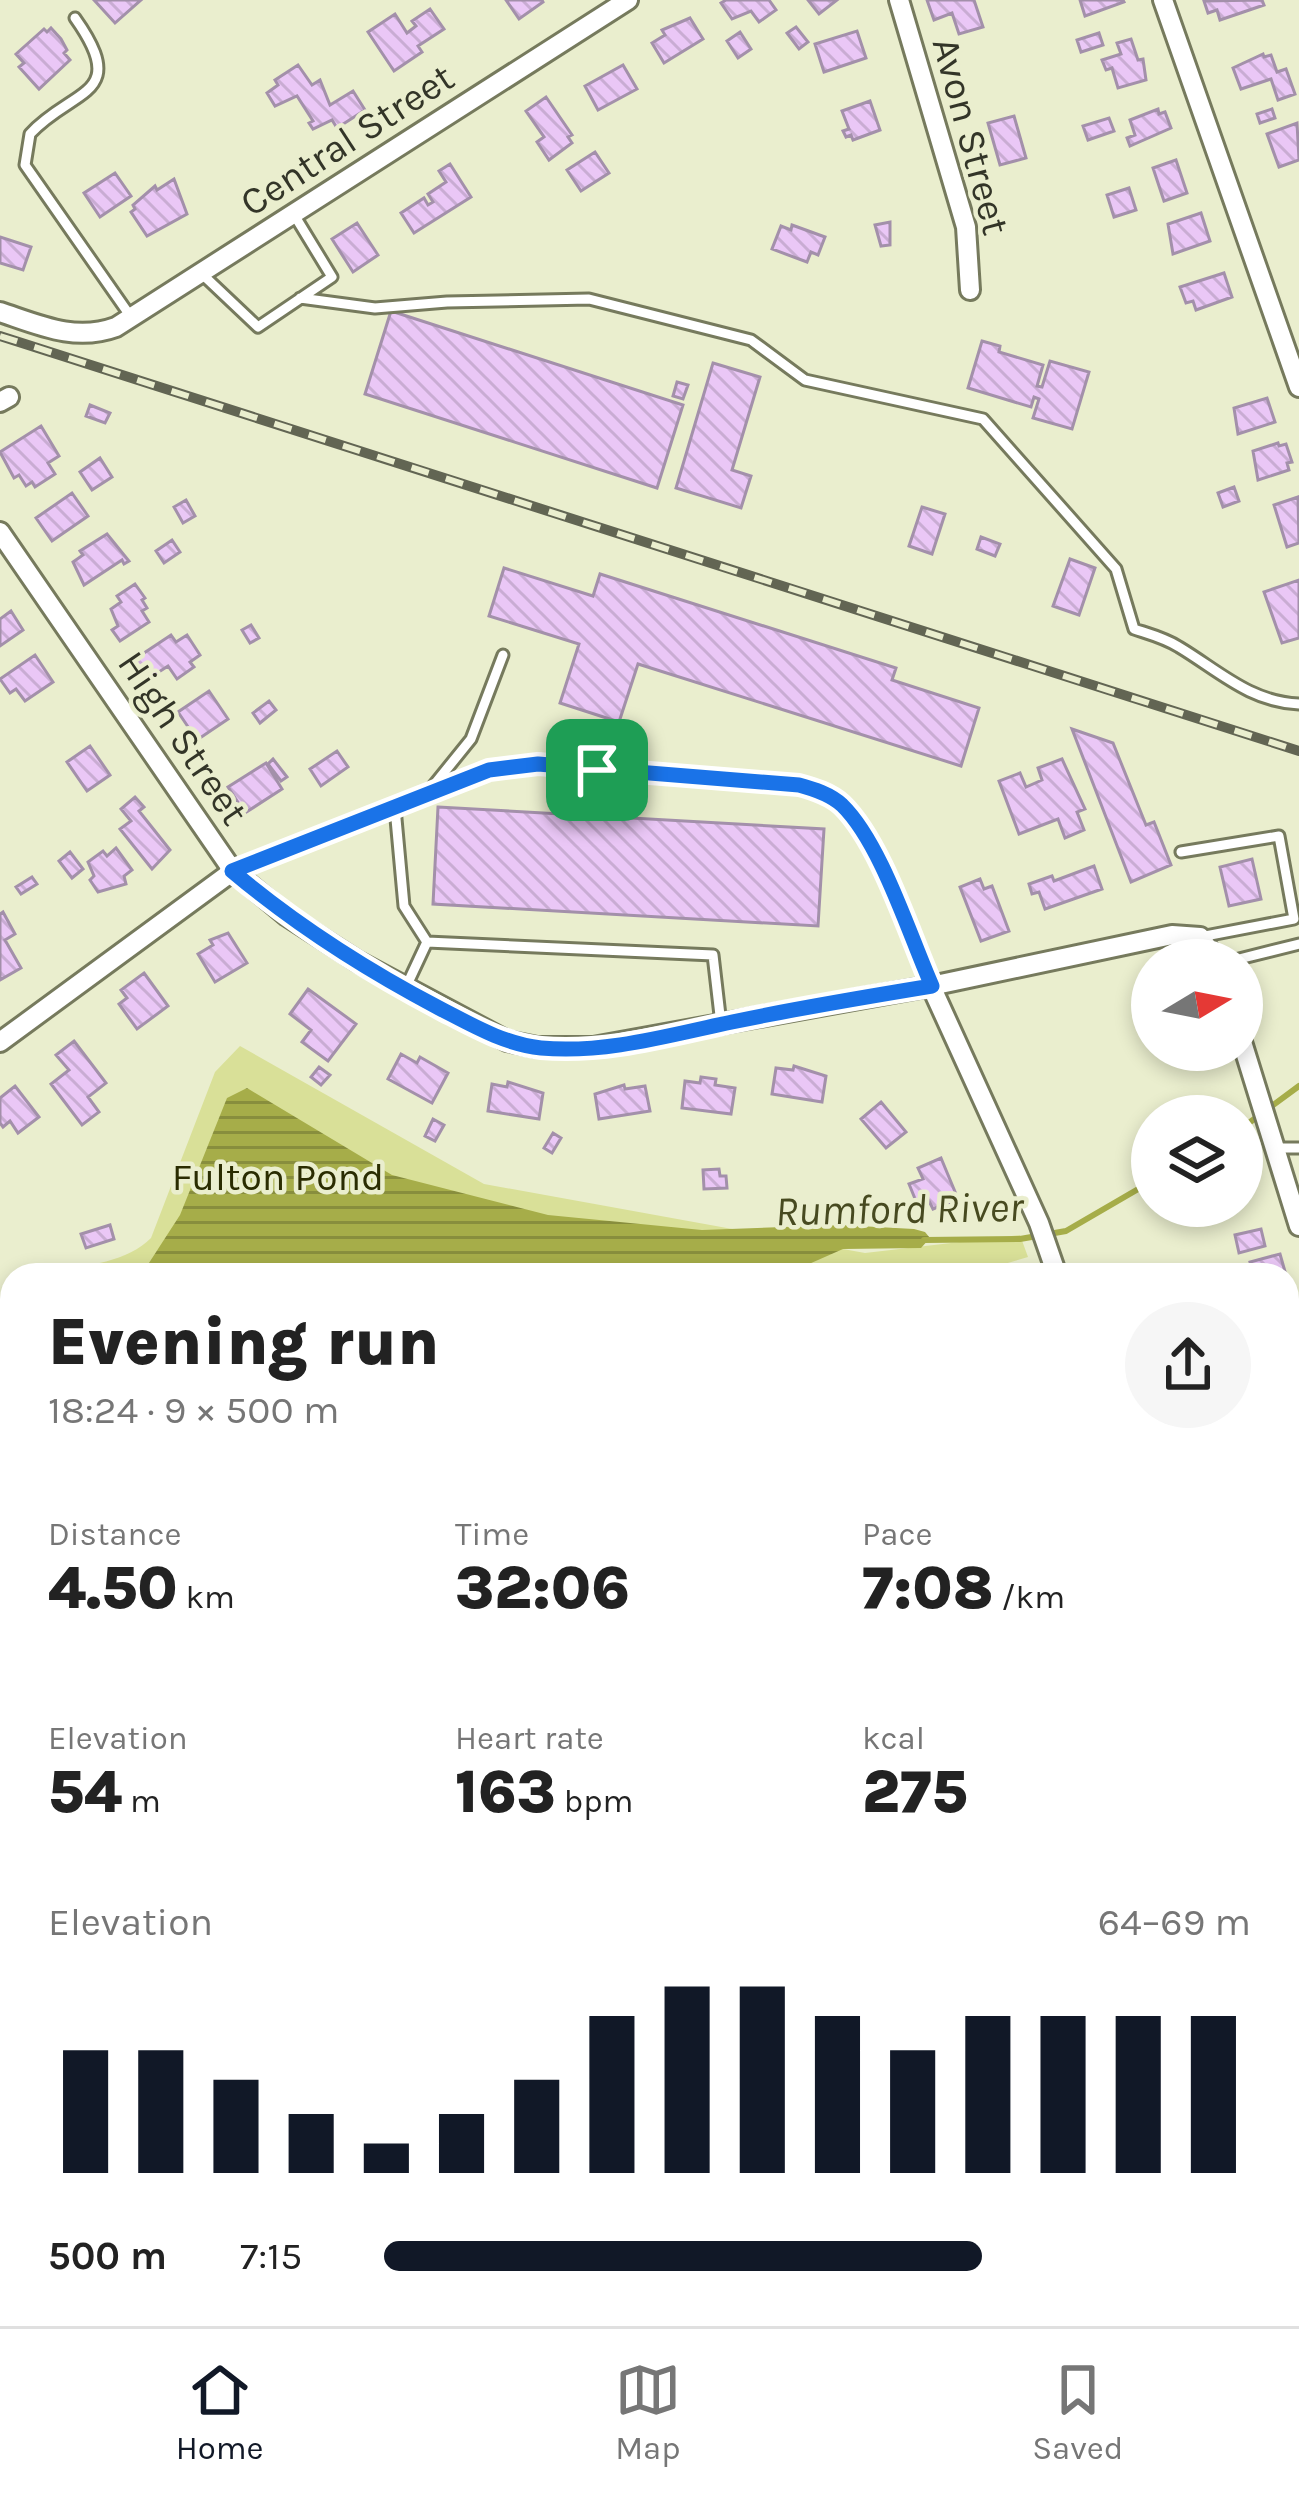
<!DOCTYPE html>
<html lang="en">
<head>
<meta charset="utf-8">
<style>
  :root { --surface:#fff; --page:#f6f6f6; --text:#222; --muted:#767676; --line:#e0e0e0; --accent:#111827 }
  body { margin:0; font-family:Karla,sans-serif; background:var(--page); color:var(--text); height:100vh; display:flex; flex-direction:column; font-size:45px; white-space:nowrap }
  * { box-sizing:border-box; margin:0 }
  p { font-size:39px; color:var(--muted) }
  .icon { flex:none; width:66px; height:66px; fill:none; stroke:currentColor; stroke-width:2; stroke-linecap:round; stroke-linejoin:round }
  .map { position:relative; flex:1; overflow:hidden }
  .side { position:absolute; left:0px; top:1263px; width:1299px; height:1065px; display:flex; flex-direction:column; background:var(--surface); border-radius:36px 36px 0 0; box-shadow:0 6px 18px #0003 }
  .side>* { flex:none }
  .needle { width:78px; rotate:80deg }
  .buttons { position:absolute; left:1131px; top:939px; display:grid; gap:24px }
  .buttons a { display:grid; place-items:center; width:132px; height:132px; border-radius:50%; background:var(--surface); box-shadow:0 6px 18px #0003; font-size:60px }
  .pin { position:absolute; display:grid; place-items:center; width:102px; height:102px; color:#fff; margin:-51px; border-radius:24px; box-shadow:0 6px 18px #0006 }
  .round { display:grid; place-items:center; flex:none; width:126px; height:126px; border-radius:63px; background:var(--page) }
  .overview { display:flex; align-items:center; justify-content:space-between; height:204px; padding:0 48px }
  h1 { font-size:66px; font-weight:800; line-height:90px }
  .metrics { display:grid; grid-template-columns:repeat(3,1fr); gap:18px; height:204px; padding:12px 48px }
  .metrics div { display:grid; align-content:center }
  .metrics b { font-size:60px; font-weight:800 }
  .metrics small { font-size:33px; font-weight:400 }
  .metrics p { font-size:33px }
  .chart { height:336px; padding:24px 48px }
  .chart p { display:flex; justify-content:space-between }
  .chart svg { width:100%; height:216px; margin-top:12px; stroke:var(--accent); stroke-width:6 }
  ul { padding:0 48px; list-style:none; font-size:39px }
  li { display:grid; grid-template-columns:192px 144px 1fr; align-items:center; height:90px }
  li i { height:30px; border-radius:15px; background:var(--accent) }
  .dock { display:flex; justify-content:space-around; align-items:center; height:168px; border-top:3px solid var(--line); background:var(--surface); font-size:33px; color:var(--muted) }
  .dock a { display:grid; justify-items:center; gap:6px }
  .dock .active { color:var(--accent) }
  .map>svg:first-child { display:block }
  .green { fill:#d9e098 }
  .water { fill:url(#water-rules) }
  .lines { fill:none; stroke-linecap:round; stroke-linejoin:round }
  .stream { stroke:#a6ad49; stroke-width:6 }
  .building { fill:url(#building-back-hatch); stroke:#a390aa; stroke-width:3 }
  .lane-casing { stroke:#767a5d; stroke-width:15 }
  .street-casing { stroke:#767a5d; stroke-width:24 }
  .secondary-casing { stroke:#767a5d; stroke-width:33 }
  .lane { stroke:#fff; stroke-width:9 }
  .street { stroke:#fff; stroke-width:18 }
  .secondary { stroke:#fff; stroke-width:27 }
  .rail-casing { stroke:#626553; stroke-width:10 }
  .rail { stroke:#eaeece; stroke-width:6; stroke-dasharray:18; stroke-linecap:butt }
  .route-casing { stroke:#fff; stroke-width:24 }
  .route { stroke:#1a73e8; stroke-width:15 }
  .labels { text-anchor:middle; dominant-baseline:central; stroke-width:9; stroke-linejoin:round; paint-order:stroke }
  .street-label { font-size:39px; fill:#333528; stroke:#eaeece }
  .park-label { font-size:39px; fill:#2a2c01; stroke:#eaeece }
  .water-label { font-size:42px; font-style:italic; fill:#474a20; stroke:#eaeece }
</style>
</head>
<body>
<div class="map">
<svg width="1299" height="2326" viewBox="0 0 1299 2326">
  <defs>
    <pattern id="water-rules" width="6" height="5" patternUnits="userSpaceOnUse" patternTransform="scale(3)"><rect width="6" height="5" fill="#a6ad49"/><path d="M0 2.5h6" fill="none" stroke="#888e3d"/></pattern>
    <pattern id="building-back-hatch" width="6" height="6" patternUnits="userSpaceOnUse" patternTransform="scale(3)"><rect width="6" height="6" fill="#eac7f6"/><path d="M-1 5l2 2M0 0l6 6M5-1l2 2" fill="none" stroke="#c9acd3"/></pattern>
  </defs>
  <rect width="100%" height="100%" fill="#eaeece"/>
  <!-- green -->
  <path class="green" d="M240 1046 484 1184 865 1253 1020 1235 1028 1257 967 1275H51L56 1269C85 1267 129 1261 151 1238L215 1072Z
    M12 1294V2044L0 2050V1302Z"/>
  <!-- water -->
  <path class="water" d="M247 1088 392 1175 548 1215 702 1230 841 1225 914 1229 925 1232 930 1238 921 1248 843 1249 784 1275H128L147 1266 180 1215 227 1098Z
    M12 1329V1937L0 1913V1335Z"/>
  <g class="lines">
    <!-- stream -->
    <path class="stream" d="M1242 1128 1299 1086
      M924 1240 1020 1239 1066 1231 1152 1181"/>
  </g>
  <!-- building -->
  <path class="building" d="M94 0H141L115 23Z
    M506 0H542L543 2 519 19Z
    M726 0H769L776 10 759 22 751 11 732 19 721 3Z
    M808 0H837L819 14Z
    M927 0H974L983 27 959 34 952 13 934 20Z
    M1080 0H1123L1124 2 1085 16Z
    M1262 0 1264 5 1220 20 1217 10 1208 13 1204 1Z
    M430 9 444 29 418 46 422 52 394 71 368 32 395 14 407 33 416 26 412 21Z
    M690 18 703 39 664 63 652 43 665 35 662 30Z
    M796 27 808 42 799 49 787 33Z
    M51 28 61 39 67 50 64 53 70 60 39 89 19 67 24 63 16 54 44 29 47 32Z
    M857 31 866 58 824 72 815 44Z
    M740 32 751 49 738 58 727 41Z
    M1099 33 1103 45 1081 52 1077 40Z
    M1131 39 1138 60 1143 59 1146 80 1118 88 1112 68 1106 70 1102 60 1121 54 1117 43Z
    M1263 54 1264 57 1271 55 1277 72 1286 69 1295 94 1278 100 1271 79 1241 89 1233 68Z
    M298 65 312 85 320 80 330 105 353 91 365 110 337 128 332 120 313 129 309 123 313 121 297 96 275 106 267 93 278 85 275 80Z
    M623 65 637 89 598 110 585 86Z
    M546 97 572 135 568 137 572 143 549 160 537 142 544 137 526 111Z
    M870 101 880 130 853 140 851 135 846 137 843 131 849 129 842 111Z
    M1158 109 1159 114 1165 112 1171 128 1130 146 1127 138 1135 135 1130 120Z
    M1272 109 1275 118 1260 123 1257 114Z
    M1014 116 1026 158 1000 165 988 123Z
    M1109 118 1114 131 1088 140 1083 126Z
    M1297 123 1299 160 1279 167 1267 134Z
    M595 152 609 173 581 191 567 170Z
    M1176 160 1187 193 1164 201 1153 168Z
    M450 164 471 197 414 233 401 213 424 198 428 205 433 202 428 194 446 182 439 171Z
    M115 173 131 196 100 217 84 193Z
    M174 179 187 214 147 236 131 212 135 209 133 205 155 186 157 190Z
    M1129 188 1136 210 1114 217 1107 195Z
    M1201 213 1210 241 1173 254 1168 224Z
    M890 222V245L881 246 875 225Z
    M357 223 378 255 353 272 332 239Z
    M792 225 825 237 818 255 811 252 807 262 772 249 781 226 791 230Z
    M0 237 31 247 23 270 0 263Z
    M1224 273 1232 297 1196 310 1193 301 1186 303 1180 287Z
    M391 311 683 405 657 488 365 394Z
    M982 341 1000 346 999 352 1043 365 1037 386 1042 387 1050 361 1089 372 1072 429 1033 418 1039 399 1034 397 1031 407 968 388Z
    M713 363 760 377 732 470 751 476 741 508 676 488Z
    M677 382 688 385 683 399 673 396Z
    M1267 398 1275 422 1238 434 1234 408Z
    M90 405 110 413 105 423 86 416Z
    M41 426 59 456 48 463 55 474 35 487 32 482 26 486 19 475 14 478 0 452Z
    M1278 443 1279 446 1286 444 1292 462 1287 463 1289 470 1258 480 1253 451Z
    M100 458 112 477 92 490 80 472Z
    M1234 487 1239 501 1223 507 1218 493Z
    M72 493 88 516 52 541 36 518Z
    M1298 497 1299 543 1287 547 1274 505Z
    M186 500 195 516 183 523 174 507Z
    M922 507 945 514 932 554 909 546Z
    M107 534 129 561 124 564 122 560 84 585 73 562 83 555 80 551Z
    M981 537 1000 544 995 556 977 549Z
    M172 540 180 552 164 563 156 551Z
    M1070 559 1095 568 1079 615 1053 606Z
    M504 568 593 596 600 574 896 668 892 680 979 708 961 766 638 664 619 722 560 703 579 644 489 616Z
    M1299 580V638L1282 643 1264 592Z
    M135 584 145 598 142 600 147 608 142 611 149 622 120 641 112 630 118 626 111 609 121 602 117 596Z
    M11 611 23 630 0 646V619Z
    M251 625 259 638 250 643 242 630Z
    M171 635 176 642 187 635 200 655 190 662 194 667 177 679 168 666 145 681 132 661Z
    M35 655 53 682 25 701 16 689 10 693 0 679Z
    M209 691 228 719 197 740 178 712Z
    M269 701 276 710 260 723 253 713Z
    M1072 729 1113 743 1146 825 1154 822 1171 865 1131 882Z
    M90 746 110 775 87 791 67 762Z
    M337 751 348 767 321 786 310 769Z
    M273 759 287 777 281 781 268 764Z
    M1062 759 1085 809 1077 812 1084 830 1065 838 1058 819 1019 834 999 781 1020 773 1026 787 1042 780 1038 768Z
    M266 763 282 789 245 813 228 787Z
    M135 797 144 807 139 811 170 850 152 869 120 829 131 821 121 809Z
    M438 807 824 829 818 926 433 904Z
    M116 848 132 870 124 876 126 884 98 892 90 880 94 876 88 862 103 851 107 856Z
    M70 852 83 869 72 878 59 861Z
    M1252 859 1261 899 1229 906 1220 867Z
    M1094 866 1102 889 1045 909 1039 892 1032 894 1029 884 1052 876 1054 881Z
    M32 877 37 884 21 894 16 887Z
    M980 879 984 889 992 886 1009 931 981 941 960 887Z
    M3 912 15 934 5 940 21 968 0 980V914Z
    M228 933 247 963 215 982 198 954 213 945 210 940Z
    M144 973 168 1006 137 1029 119 1004 127 998 121 990Z
    M308 989 356 1024 328 1061 302 1042 311 1030 290 1014Z
    M74 1041 106 1083 88 1097 99 1112 82 1125 51 1084 69 1070 56 1055Z
    M401 1054 417 1063 420 1057 448 1073 432 1103 388 1079Z
    M794 1066 826 1076 822 1102 772 1094 776 1068 793 1070Z
    M319 1067 330 1075 321 1085 311 1077Z
    M701 1077 716 1079 715 1085 735 1088 731 1114 682 1108 685 1081 700 1083Z
    M508 1082 543 1093 539 1119 488 1111 492 1084 507 1087Z
    M624 1085 625 1089 645 1086 650 1111 599 1119 595 1094Z
    M15 1086 39 1117 18 1133 10 1121 3 1127 0 1123V1098Z
    M881 1102 906 1132 886 1148 861 1119Z
    M433 1119 444 1125 435 1141 425 1136Z
    M553 1133 561 1138 552 1153 544 1148Z
    M941 1158 958 1199 933 1209 929 1201 918 1206 909 1184 923 1179 918 1168Z
    M719 1169 720 1176H726L727 1188 704 1189 703 1170Z
    M1197 1206H1241V1207L1201 1219Z
    M110 1225 114 1239 86 1248 81 1234Z
    M1261 1229 1265 1246 1239 1253 1235 1235Z
    M1280 1254 1286 1275H1254L1250 1262Z
    M1299 1318V1332L1287 1336V1322Z
    M1292 1340 1295 1351 1299 1350V1392L1294 1394 1287 1370V1342Z
    M1287 2097 1291 2102 1288 2105 1299 2116 1292 2123 1287 2122Z
    M0 2197 11 2223 0 2228Z
    M12 2291V2316H20L3 2324 0 2297Z
    M182 2316 224 2319 244 2316 249 2326H221L218 2321 208 2326H187Z
    M490 2316H508L513 2326H480L478 2322Z
    M533 2316H576L580 2326H538Z
    M1209 2316H1258V2317L1243 2323 1244 2326H1212Z"/>
  <g class="lines">
    <defs>
      <path id="lane" d="M75 18C131 97 72 88 30 134L25 165 131 317
        M202 274 258 327 332 277 293 213
        M300 298 375 308 447 302 589 299 751 340 805 380 983 419 1116 569 1134 629C1149 634 1165 638 1179 647 1219 671 1250 702 1299 704
        M429 791 471 739 503 655
        M395 808 404 906 427 942
        M1181 852 1279 836 1294 919 1200 937
        M233 871 300 847 489 770 538 764 799 785 839 802 865 832 931 986
        M1235 960 1299 944
        M405 989 427 942 713 955 721 1024
        M1274 1148H1299
        M0 2255 12 2250
        M764 2316 770 2326
        M827 2316 836 2326"/>
      <path id="street" d="M899 0 966 227 970 290
        M1163 0 1299 387
        M0 312C39 325 75 342 116 327L628 0
        M0 402 9 397
        M0 532 233 871 287 916 357 961 507 1041 537 1047H593L931 986 1039 1223 1057 1275
        M931 986 1172 935 1200 937 1216 960
        M0 1042 233 871
        M1242 1042 1299 1226
        M1287 1443 1299 1439
        M1287 1930 1298 1920 1299 1911
        M1287 1994 1299 2028
        M0 2069 12 2064
        M0 2123 12 2154
        M1287 2188 1299 2176
        M81 2316 86 2326
        M613 2316 617 2326
        M1168 2316 1171 2326
        M875 2326 885 2316"/>
      <path id="secondary" d="M1287 1859 1299 1854
        M368 2326 388 2316"/>
    </defs>
    <!-- lane casing -->
    <use href="#lane" class="lane-casing"/>
    <!-- street casing -->
    <use href="#street" class="street-casing"/>
    <!-- secondary casing -->
    <use href="#secondary" class="secondary-casing"/>
    <!-- lane -->
    <use href="#lane" class="lane"/>
    <!-- street -->
    <use href="#street" class="street"/>
    <!-- secondary -->
    <use href="#secondary" class="secondary"/>
    <defs>
      <path id="rail" d="M0 336 1299 751"/>
    </defs>
    <!-- rail casing -->
    <use href="#rail" class="rail-casing"/>
    <!-- rail -->
    <use href="#rail" class="rail"/>
  </g>
  <g class="lines">
    <defs>
      <path id="route" d="M538 764 799 785C814 789 830 794 842 805 881 843 909 934 932 986 865 997 798 1008 732 1022 670 1035 605 1054 541 1048 504 1044 472 1025 439 1008 365 969 296 925 232 871L489 770Z"/>
    </defs>
    <!-- route casing -->
    <use href="#route" class="route-casing"/>
    <!-- route -->
    <use href="#route" class="route"/>
  </g>
  <g class="labels">
    <!-- street labels -->
    <g class="street-label">
      <text transform="translate(971 136) rotate(75)">Avon Street</text>
      <text transform="translate(347 140) rotate(-33)">Central Street</text>
      <text transform="translate(183 738) rotate(56)">High Street</text>
    </g>
    <!-- park labels -->
    <g class="park-label">
      <text x="278" y="1177">Fulton Pond</text>
    </g>
    <!-- water labels -->
    <g class="water-label">
      <text transform="translate(899 1209) rotate(-1)">Rumford River</text>
    </g>
  </g>
</svg>
<div class="buttons">
<a><svg class="needle" viewBox="-14 -14 28 28"><path d="M0-13l5 13h-10z" fill="#e53935"/><path d="M0 13l5-13h-10z" fill="#767676"/></svg></a>
<a><svg class="icon" aria-label="layers" viewBox="0 0 24 24"><path d="M12 4l9 5-9 5-9-5zM3 14l9 5 9-5"/></svg></a>
</div>
<div class="pin" style="left:597px;top:770px;background:#1e9e55"><svg class="icon" aria-label="arrive" viewBox="0 0 24 24"><path d="M6 21V4h12l-3 4 3 4H6"/></svg></div>
<section class="side">
<div class="overview"><div><h1>Evening run</h1><p>18:24 · 9 × 500 m</p></div><a class="round"><svg class="icon" aria-label="share" viewBox="0 0 24 24"><path d="M12 15V3M7 8l5-5 5 5M5 13v7h14v-7"/></svg></a></div>
<div class="metrics">
<div><p>Distance</p><b>4.50<small> km</small></b></div>
<div><p>Time</p><b>32:06</b></div>
<div><p>Pace</p><b>7:08<small> /km</small></b></div>
</div>
<div class="metrics">
<div><p>Elevation</p><b>54<small> m</small></b></div>
<div><p>Heart rate</p><b>163<small> bpm</small></b></div>
<div><p>kcal</p><b>275</b></div>
</div>
<div class="chart"><p><span>Elevation</span>64–69 m</p>
<svg viewBox="0 0 160 44" preserveAspectRatio="none"><path d="M5 44V19M15 44V19M25 44V25M35 44V32M45 44V38M55 44V32M65 44V25M75 44V12M85 44V6M95 44V6M105 44V12M115 44V19M125 44V12M135 44V12M145 44V12M155 44V12"/></svg>
</div>
<ul>
<li><b>500 m</b>7:15<i style="width:69%"></i></li>
</ul>
</section>
</div>
<nav class="dock">
<a class="active"><svg class="icon" aria-label="home" viewBox="0 0 24 24"><path d="M3 11l9-7 9 7M6 9v11h12V9"/></svg>Home</a>
<a><svg class="icon" aria-label="map" viewBox="0 0 24 24"><path d="M3 6l6-2 6 2 6-2v14l-6 2-6-2-6 2zM9 4v14M15 6v14"/></svg>Map</a>
<a><svg class="icon" aria-label="saved" viewBox="0 0 24 24"><path d="M7 4h10v16l-5-4-5 4z"/></svg>Saved</a>
</nav>
</body>
</html>
